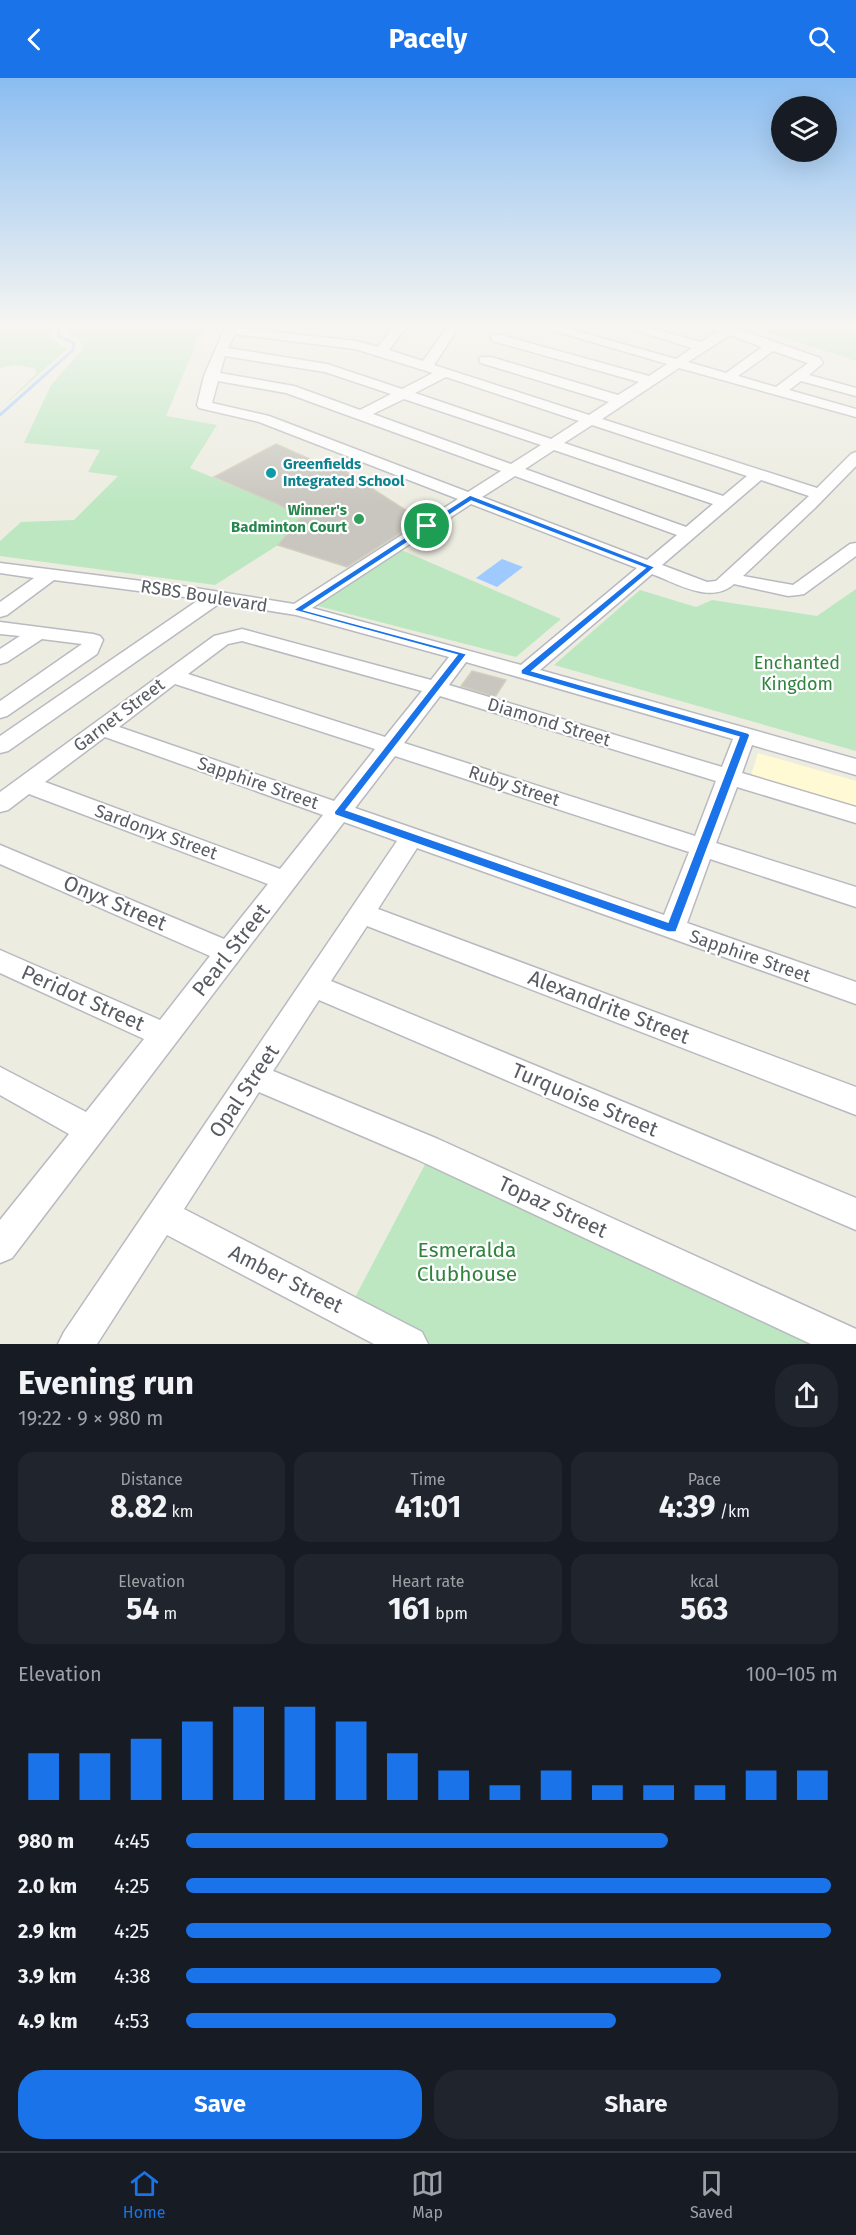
<!DOCTYPE html>
<html lang="en">
<head>
<meta charset="utf-8">
<style>
  :root { --surface:#171b24; --page:#20242c; --text:#f1f3f6; --muted:#9ea1a6; --line:#363941; --accent:#1a73e8 }
  body { margin:0; font-family:"Fira Sans",sans-serif; background:var(--page); color:var(--text); height:100vh; display:flex; flex-direction:column; font-size:22px; white-space:nowrap }
  * { box-sizing:border-box; margin:0 }
  p { font-size:20px; color:var(--muted) }
  .icon { flex:none; width:33px; height:33px; fill:none; stroke:currentColor; stroke-width:2; stroke-linecap:round; stroke-linejoin:round }
  .map { position:relative; height:1266px; overflow:hidden }
  .details { display:flex; flex-direction:column; background:var(--surface); flex:1 }
  .details>* { flex:none }
  .tools { position:absolute; left:771px; top:18px; display:grid; gap:12px }
  .tools a { display:grid; place-items:center; width:66px; height:66px; border-radius:50%; background:var(--surface); box-shadow:0 6px 24px #0002; font-size:30px }
  .pin { position:absolute; display:grid; place-items:center; width:51px; height:51px; color:#fff; margin:-26px; border:3px solid #fff; border-radius:50%; box-shadow:0 2px 6px #0007 }
  .round { display:grid; place-items:center; flex:none; width:63px; height:63px; border-radius:24px; background:var(--page) }
  .headline { display:flex; align-items:center; justify-content:space-between; height:102px; padding:0 18px }
  h1 { font-size:33px; font-weight:700; line-height:45px }
  .metrics { display:grid; grid-template-columns:repeat(3,1fr); gap:9px; height:102px; padding:6px 18px }
  .metrics div { display:grid; align-content:center; border-radius:15px; background:var(--page); text-align:center }
  .metrics b { font-size:30px; font-weight:700 }
  .metrics small { font-size:16px; font-weight:400 }
  .metrics p { font-size:16px }
  .chart { height:168px; padding:12px 18px }
  .chart p { display:flex; justify-content:space-between }
  .chart svg { width:100%; height:108px; margin-top:6px; stroke:var(--accent); stroke-width:6 }
  .primary-button { display:flex; gap:12px; margin-top:auto; padding:12px 18px }
  .primary-button a { flex:1; height:69px; border-radius:24px; background:var(--accent); color:#fff; font-size:24px; font-weight:700; line-height:69px; text-align:center }
  .primary-button a+a { background:var(--page); color:var(--text) }
  ul { padding:0 18px; list-style:none; font-size:20px }
  li { display:grid; grid-template-columns:96px 72px 1fr; align-items:center; height:45px }
  li i { height:15px; border-radius:8px; background:var(--accent) }
  header { display:flex; justify-content:space-between; align-items:center; height:78px; padding:0 18px; background:var(--accent); color:#fff; font-size:27px; font-weight:700 }
  .tabs { display:flex; justify-content:space-around; align-items:center; height:84px; border-top:2px solid var(--line); background:var(--surface); font-size:16px; color:var(--muted) }
  .tabs a { display:grid; justify-items:center; gap:3px }
  .tabs .current { color:var(--accent) }
  .map>svg:first-child { display:block }
  .commercial { fill:#fffad4 }
  .green { fill:#bce7c1 }
  .water { fill:#9fcaff }
  .lines { fill:none; stroke-linecap:round; stroke-linejoin:round }
  .stream { stroke:#9fcaff; stroke-width:3 }
  .building { fill:#c8c6be; stroke:#d2cebf; stroke-width:1.5 }
  .minor-casing { stroke:#b9bac1; stroke-width:3 }
  .minor { fill:#fff; fill-rule:evenodd }
  .route { fill:#1a73e8; stroke:#fff; stroke-width:1.5; fill-rule:evenodd }
  .culture-dot { fill:#0f9aa8; stroke:#fff; stroke-width:2 }
  .leisure-dot { fill:#2e9e5b; stroke:#fff; stroke-width:2 }
  .labels { text-anchor:middle; dominant-baseline:central; stroke-width:4.5; stroke-linejoin:round; paint-order:stroke }
  .far-culture-label { font-size:15px; font-weight:bold; fill:#0d838f; stroke:#fff; text-anchor:start }
  .far-leisure-label { font-size:15px; font-weight:bold; fill:#27864d; stroke:#fff; text-anchor:end }
  .street-label { font-size:18px; fill:#595c63; stroke:#fff }
  .park-label { font-size:18px; fill:#30843e; stroke:#fff }
  .near-street-label { font-size:21px; fill:#595c63; stroke:#fff }
  .near-park-label { font-size:21px; fill:#30843e; stroke:#fff }
</style>
</head>
<body>
<header><svg class="icon" aria-label="back" viewBox="0 0 24 24"><path d="M15 5l-7 7 7 7"/></svg>Pacely<svg class="icon" aria-label="search" viewBox="0 0 24 24"><circle cx="10" cy="10" r="6"/><path d="M15 15l6 6"/></svg></header>
<div class="map">
<svg width="856" height="1266" viewBox="0 0 856 1266">
  <rect width="100%" height="100%" fill="#edece1"/>
  <!-- commercial -->
  <path class="commercial" d="M758 675 856 703V732L750 701Z"/>
  <!-- green -->
  <path class="green" d="M0 249H53L50 256 53 262 67 271 0 331 37 295 34 290 16 287 0 290Z
    M68 249H208L195 261 196 266 166 338 217 347 190 390 278 426 301 439 278 467 215 507 0 478V463L21 444 74 442 118 398 88 394 100 372 24 365 51 307 83 271 81 264 67 253Z
    M752 249H856V283Z
    M399 471 561 541 516 579 314 527Z
    M856 511V673L554 587 640 512 696 529 712 522 817 538Z
    M430 1077 839 1266H429L352 1225Z"/>
  <!-- water -->
  <path class="water" d="M502 481 523 489 497 509 476 500Z"/>
  <g class="lines">
    <!-- stream -->
    <path class="stream" d="M0 337 73 272 74 265 58 258 60 249"/>
  </g>
  <!-- building -->
  <path class="building" d="M276 366 330 390 342 391 421 442 347 489 278 467 301 439 278 426 214 399Z
    M472 593 506 602 495 619 461 608Z"/>
  <g class="lines">
    <defs>
      <path id="minor" d="M229 249 356 263 378 269 393 249H406L389 272 423 283 447 249H459L434 287 589 337 609 324 481 285 479 282 481 279H491L618 317 639 304 493 263 491 260 493 257H501L649 298 667 286 541 249H562L676 281 692 270 625 249H646L701 264 719 253 713 249H733L820 280 823 285 809 297 856 310V318L801 303 789 312 856 331V339L679 290 602 341 817 410 851 376 856 374V388L815 430 743 498 793 507 850 466 856 465V478L804 516 798 517 788 518 734 506C711 527 676 505 652 496L540 592 856 681V697L752 667 742 695 856 729V745L737 709 716 765 856 809V829L710 781 687 845 856 904V926L417 770 378 831 856 1009V1037L367 848 331 903 856 1120V1152L319 922 273 993 438 1061 856 1251V1266H811L416 1081 259 1014 184 1131 422 1254 428 1266H374L167 1157 97 1266H58L64 1254 397 763 344 744 12 1180 0 1185V1142L69 1056 0 1017V989L86 1034 144 961 0 895V872L160 942 210 878 0 786V767L224 861 268 806 29 716 8 732 0 734V714L214 558 242 551 431 602 449 579 296 537 220 525 8 673 0 675V658L200 521 54 502 7 537 0 539V524L34 500 0 495V485L189 509 294 526 458 421 259 344 199 330 197 327 204 298 223 254ZM235 256 355 271 433 295 402 311 327 286 228 270ZM730 257 762 269 726 295 688 284ZM773 273 808 285 776 309 738 298ZM225 278 325 294 391 316 360 332 294 308 220 295ZM446 299 579 343 551 361 415 315ZM218 303 286 315 501 393 468 414 269 338 212 325ZM404 321 541 367 511 386 373 336ZM592 347 747 398 723 418 564 365ZM554 372 713 426 686 449 525 391ZM515 398 677 457 647 482 482 419ZM761 402 809 418 716 503 707 504 662 487ZM471 426 637 490 521 587 312 530ZM242 563 422 613 385 659 188 596 228 566ZM466 584 733 661 722 689 449 607ZM175 606 375 671 334 723 119 649ZM440 618 716 703 695 758 404 665ZM105 659 323 737 280 791 45 704ZM395 678 689 774 664 837 355 730Z
        M0 544 93 556 100 558 103 562 97 576 7 638 0 640V623L82 566 42 561 7 584 0 586V571L20 558 0 556Z"/>
    </defs>
    <!-- minor casing -->
    <use href="#minor" class="minor-casing"/>
    <!-- minor -->
    <use href="#minor" class="minor"/>
  </g>
  <!-- sky -->
  <linearGradient id="sky" x2="0" y2="1"><stop stop-color="#8bbdf1"/><stop offset="0.58" stop-color="#f7f6f2"/><stop offset="1" stop-color="#f7f6f2" stop-opacity="0"/></linearGradient>
  <rect width="856" height="427" fill="url(#sky)"/>
  <!-- route -->
  <path class="route" d="M470 417 655 489 532 593 748 655 750 657 676 854H668L335 737 334 734 457 577 293 532ZM471 423 645 490 521 592V596L739 659 668 844 346 732 467 576 304 532Z"/>
  <!-- markers -->
  <circle class="culture-dot" cx="271" cy="395" r="6"/>
  <circle class="leisure-dot" cx="359" cy="441" r="6"/>
  <g class="labels">
    <!-- far-culture labels -->
    <g class="far-culture-label">
      <text x="283" y="386">Greenfields<tspan x="283" dy="17">Integrated School</tspan></text>
    </g>
    <!-- far-leisure labels -->
    <g class="far-leisure-label">
      <text x="347" y="432">Winner's<tspan x="347" dy="17">Badminton Court</tspan></text>
    </g>
    <!-- street labels -->
    <g class="street-label">
      <text transform="translate(204 518) rotate(9)">RSBS Boulevard</text>
      <text transform="translate(119 637) rotate(-37)">Garnet Street</text>
      <text transform="translate(549 644) rotate(17)">Diamond Street</text>
      <text transform="translate(258 705) rotate(19)">Sapphire Street</text>
      <text transform="translate(514 708) rotate(18)">Ruby Street</text>
      <text transform="translate(156 754) rotate(20)">Sardonyx Street</text>
      <text transform="translate(750 878) rotate(19)">Sapphire Street</text>
    </g>
    <!-- park labels -->
    <g class="park-label">
      <text x="797" y="585">Enchanted<tspan x="797" dy="21">Kingdom</tspan></text>
    </g>
    <!-- near-street labels -->
    <g class="near-street-label">
      <text transform="translate(115 825) rotate(23)">Onyx Street</text>
      <text transform="translate(231 872) rotate(-52)">Pearl Street</text>
      <text transform="translate(83 920) rotate(24)">Peridot Street</text>
      <text transform="translate(609 929) rotate(21)">Alexandrite Street</text>
      <text transform="translate(244 1013) rotate(-56)">Opal Street</text>
      <text transform="translate(585 1022) rotate(23)">Turquoise Street</text>
      <text transform="translate(553 1129) rotate(25)">Topaz Street</text>
      <text transform="translate(286 1201) rotate(27)">Amber Street</text>
    </g>
    <!-- near-park labels -->
    <g class="near-park-label">
      <text x="467" y="1172">Esmeralda<tspan x="467" dy="24">Clubhouse</tspan></text>
    </g>
  </g>
</svg>
<div class="tools">
<a><svg class="icon" aria-label="layers" viewBox="0 0 24 24"><path d="M12 4l9 5-9 5-9-5zM3 14l9 5 9-5"/></svg></a>
</div>
<div class="pin" style="left:427px;top:448px;background:#1e9e55"><svg class="icon" aria-label="arrive" viewBox="0 0 24 24"><path d="M6 21V4h12l-3 4 3 4H6"/></svg></div>
</div>
<section class="details">
<div class="headline"><div><h1>Evening run</h1><p>19:22 · 9 × 980 m</p></div><a class="round"><svg class="icon" aria-label="share" viewBox="0 0 24 24"><path d="M12 15V3M7 8l5-5 5 5M5 13v7h14v-7"/></svg></a></div>
<div class="metrics">
<div><p>Distance</p><b>8.82<small> km</small></b></div>
<div><p>Time</p><b>41:01</b></div>
<div><p>Pace</p><b>4:39<small> /km</small></b></div>
</div>
<div class="metrics">
<div><p>Elevation</p><b>54<small> m</small></b></div>
<div><p>Heart rate</p><b>161<small> bpm</small></b></div>
<div><p>kcal</p><b>563</b></div>
</div>
<div class="chart"><p><span>Elevation</span>100–105 m</p>
<svg viewBox="0 0 160 44" preserveAspectRatio="none"><path d="M5 44V25M15 44V25M25 44V19M35 44V12M45 44V6M55 44V6M65 44V12M75 44V25M85 44V32M95 44V38M105 44V32M115 44V38M125 44V38M135 44V38M145 44V32M155 44V32"/></svg>
</div>
<ul>
<li><b>980 m</b>4:45<i style="width:74%"></i></li>
<li><b>2.0 km</b>4:25<i style="width:99%"></i></li>
<li><b>2.9 km</b>4:25<i style="width:99%"></i></li>
<li><b>3.9 km</b>4:38<i style="width:82%"></i></li>
<li><b>4.9 km</b>4:53<i style="width:66%"></i></li>
</ul>
<div class="primary-button"><a>Save</a><a>Share</a></div>
</section>
<nav class="tabs">
<a class="current"><svg class="icon" aria-label="home" viewBox="0 0 24 24"><path d="M3 11l9-7 9 7M6 9v11h12V9"/></svg>Home</a>
<a><svg class="icon" aria-label="map" viewBox="0 0 24 24"><path d="M3 6l6-2 6 2 6-2v14l-6 2-6-2-6 2zM9 4v14M15 6v14"/></svg>Map</a>
<a><svg class="icon" aria-label="saved" viewBox="0 0 24 24"><path d="M7 4h10v16l-5-4-5 4z"/></svg>Saved</a>
</nav>
</body>
</html>
